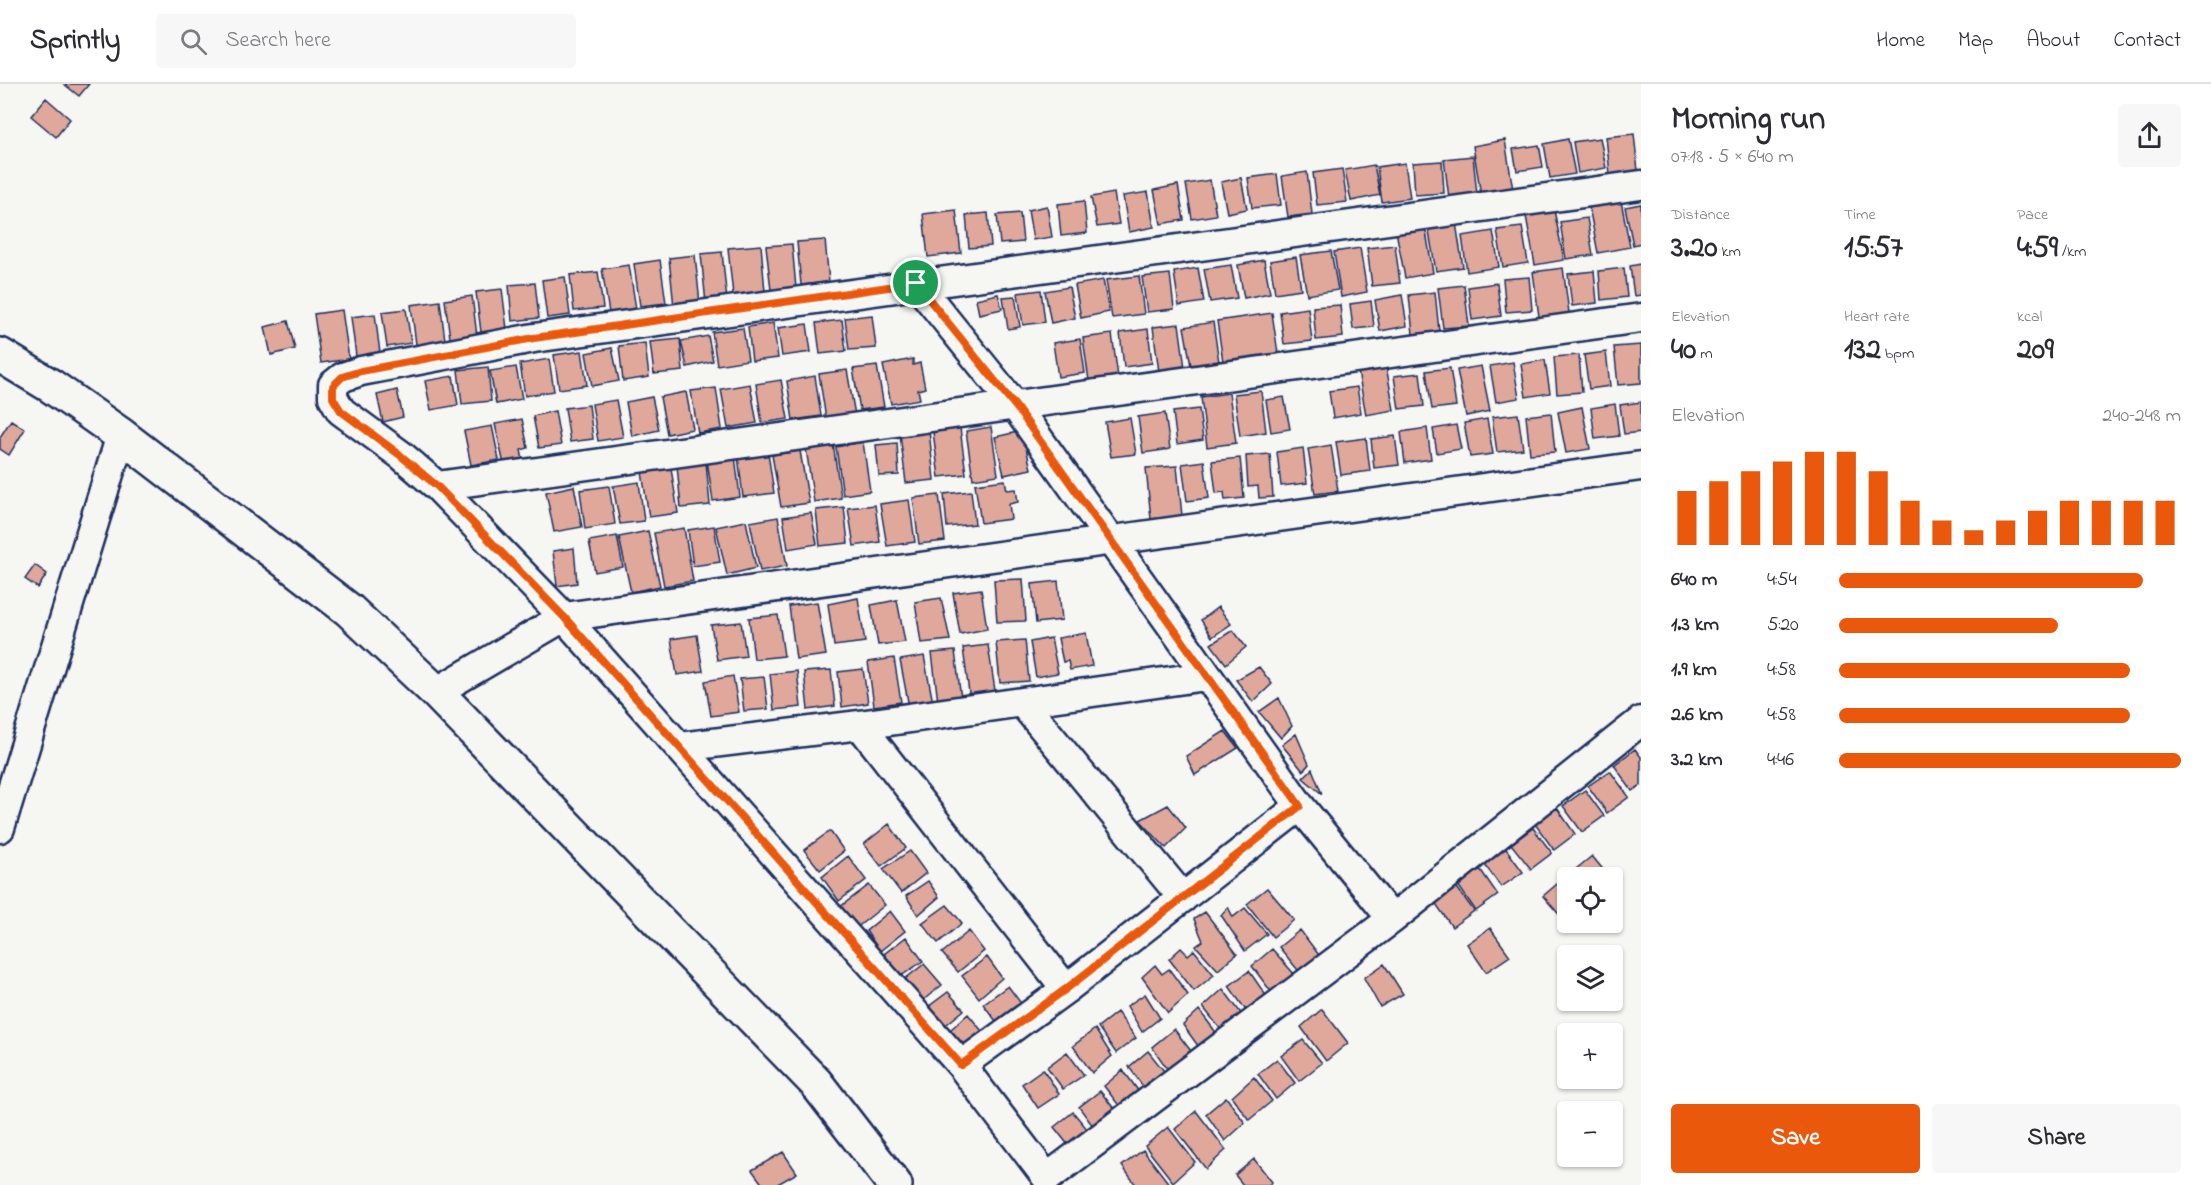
<!DOCTYPE html>
<html lang="en">
<head>
<meta charset="utf-8">
<style>
  :root { --surface:#fff; --page:#f7f7f7; --text:#2b2b33; --muted:#7c7c81; --line:#e1e1e2; --accent:#ea580c }
  body { margin:0; font-family:"Indie Flower",sans-serif; background:var(--page); color:var(--text); height:100vh; display:flex; flex-direction:column; font-size:22px; white-space:nowrap }
  * { box-sizing:border-box; margin:0 }
  p { font-size:20px; color:var(--muted) }
  .icon { flex:none; width:33px; height:33px; fill:none; stroke:currentColor; stroke-width:2; stroke-linecap:round; stroke-linejoin:round }
  .map { position:relative; flex:1; overflow:hidden }
  .drawer { display:flex; flex-direction:column; background:var(--surface); width:570px }
  .drawer>* { flex:none }
  .buttons { position:absolute; left:1557px; top:783px; display:grid; gap:12px }
  .buttons a { display:grid; place-items:center; width:66px; height:66px; border-radius:6px; background:var(--surface); box-shadow:0 2px 4px #0004; font-size:30px }
  .pin { position:absolute; display:grid; place-items:center; width:51px; height:51px; color:#fff; margin:-26px; border:3px solid #fff; border-radius:50%; box-shadow:0 2px 6px #0007 }
  .round { display:grid; place-items:center; flex:none; width:63px; height:63px; border-radius:6px; background:var(--page) }
  .summary { display:flex; align-items:center; justify-content:space-between; height:102px; padding:0 30px }
  h1 { font-size:33px; font-weight:700; line-height:45px }
  .stats { display:grid; grid-template-columns:repeat(3,1fr); gap:9px; height:102px; padding:6px 30px }
  .stats div { display:grid; align-content:center }
  .stats b { font-size:30px; font-weight:700 }
  .stats small { font-size:16px; font-weight:400 }
  .stats p { font-size:16px }
  .chart { height:168px; padding:12px 30px }
  .chart p { display:flex; justify-content:space-between }
  .chart svg { width:100%; height:108px; margin-top:6px; stroke:var(--accent); stroke-width:6 }
  .button { display:flex; gap:12px; margin-top:auto; padding:12px 30px }
  .button a { flex:1; height:69px; border-radius:6px; background:var(--accent); color:#fff; font-size:24px; font-weight:700; line-height:69px; text-align:center }
  .button a+a { background:var(--page); color:var(--text) }
  ul { padding:0 30px; list-style:none; font-size:20px }
  li { display:grid; grid-template-columns:96px 72px 1fr; align-items:center; height:45px }
  li i { height:15px; border-radius:8px; background:var(--accent) }
  header { display:flex; align-items:center; gap:36px; box-sizing:border-box; height:84px; padding:0 30px; background:var(--surface); border-bottom:2px solid var(--line) }
  header strong { font-size:28px }
  nav { display:flex; gap:33px; margin-inline-start:auto; font-size:21px }
  .search { width:420px; height:54px; background:var(--page); display:flex; align-items:center; gap:15px; box-sizing:border-box; padding:0 21px; border-radius:6px; color:var(--muted); font-size:22px }
  main { display:flex; flex:1; min-height:0 }
  .map>svg:first-child { display:block }
  .building { fill:#e0a79b; stroke:#1b2f5e; stroke-width:1.5 }
  .lines { fill:none; stroke-linecap:round; stroke-linejoin:round }
  .street-casing { stroke:#1b2f5e; stroke-width:33 }
  .secondary-casing { stroke:#1b2f5e; stroke-width:38 }
  .street { stroke:#f6f6f2; stroke-width:28 }
  .secondary { stroke:#f6f6f2; stroke-width:33 }
  .route-casing { stroke:#fff; stroke-width:12 }
  .route { stroke:#ea580c; stroke-width:8 }
</style>
</head>
<body>
<header>
<strong>Sprintly</strong>
<div class="search"><svg class="icon" aria-label="search" viewBox="0 0 24 24"><circle cx="10" cy="10" r="6"/><path d="M15 15l6 6"/></svg>Search here</div>
<nav><a>Home</a><a>Map</a><a>About</a><a>Contact</a></nav>
</header>
<main>
<div class="map">
<svg width="1641" height="1101" viewBox="0 0 1641 1101">
  <rect width="100%" height="100%" fill="#f6f6f2"/>
  <filter id="ink" filterUnits="userSpaceOnUse"><feTurbulence type="fractalNoise" baseFrequency=".0167" numOctaves="2"/><feDisplacementMap in="SourceGraphic" scale="12" xChannelSelector="R" yChannelSelector="G"/><feConvolveMatrix kernelMatrix="1 2 1 2 8 2 1 2 1" color-interpolation-filters="sRGB"/></filter>
  <g filter="url(#ink)">
    <!-- building -->
    <path class="building" d="M64 0H89L79 12Z
      M46 14 70 35 56 53 31 32Z
      M1634 50 1638 87 1610 90 1606 53Z
      M1600 54 1606 84 1578 89 1573 58Z
      M1568 55 1575 90 1550 94 1544 60Z
      M1505 56 1513 106 1481 111 1473 62Z
      M1539 61 1543 83 1517 87 1513 65Z
      M1473 72 1477 111 1449 114 1444 75Z
      M1442 77 1444 109 1415 111 1413 79Z
      M1405 79 1410 114 1382 118 1377 83Z
      M1374 81 1380 111 1351 117 1345 86Z
      M1342 85 1347 118 1317 121 1313 89Z
      M1307 88 1312 130 1288 133 1282 92Z
      M1277 90 1281 121 1252 124 1248 94Z
      M1241 94 1247 125 1227 129 1221 98Z
      M1210 96 1216 131 1192 135 1186 100Z
      M1178 101 1184 136 1161 140 1154 106Z
      M1148 108 1154 143 1129 148 1123 112Z
      M1114 109 1119 140 1097 143 1091 113Z
      M1084 117 1087 149 1061 152 1058 120Z
      M1621 117 1630 163 1598 169 1589 123Z
      M1641 120V159L1633 161 1625 123Z
      M1047 122 1052 153 1033 156 1028 126Z
      M956 126 961 169 928 173 923 130Z
      M1554 126 1564 176 1535 181 1526 132Z
      M988 129 991 162 969 164 966 131Z
      M1020 129 1023 158 1000 160 997 131Z
      M1587 134 1593 171 1566 175 1560 138Z
      M1456 139 1463 183 1436 187 1428 143Z
      M1425 142 1433 189 1405 194 1396 147Z
      M1522 143 1528 179 1503 183 1497 146Z
      M1493 147 1499 183 1467 188 1462 152Z
      M825 156 829 198 801 201 797 158Z
      M792 160 796 204 771 206 766 162Z
      M761 161 765 208 733 211 728 164Z
      M1395 161 1400 199 1372 202 1367 164Z
      M1360 164 1367 208 1341 213 1334 168Z
      M1331 167 1338 206 1307 211 1300 171Z
      M722 168 727 217 706 219 701 170Z
      M695 171 700 220 674 223 669 174Z
      M1296 173 1301 205 1275 209 1270 177Z
      M660 176 666 219 640 222 634 180Z
      M1264 176 1270 209 1244 214 1238 181Z
      M1641 180V211L1634 212 1630 182Z
      M629 181 636 225 609 229 602 185Z
      M1231 181 1237 214 1210 218 1204 185Z
      M1198 184 1204 218 1179 222 1174 188Z
      M1563 184 1570 236 1540 240 1533 188Z
      M1624 184 1627 213 1601 216 1599 187Z
      M1594 187 1597 219 1572 222 1568 190Z
      M598 188 603 224 574 227 570 191Z
      M1170 190 1174 225 1147 228 1142 193Z
      M1139 192 1144 230 1112 234 1106 196Z
      M565 193 570 231 547 234 542 196Z
      M1529 193 1532 226 1506 228 1503 195Z
      M1103 196 1109 228 1081 234 1075 201Z
      M535 199 539 234 512 237 509 201Z
      M1497 199 1501 232 1472 236 1468 203Z
      M1464 201 1469 242 1443 244 1438 204Z
      M1069 203 1075 234 1051 239 1045 207Z
      M502 205 507 245 481 248 476 208Z
      M1041 206 1045 238 1023 241 1018 209Z
      M1435 208 1439 247 1413 250 1409 211Z
      M998 210 1002 225 979 230 976 215Z
      M1402 211 1407 242 1380 247 1375 216Z
      M472 212 477 252 450 254 445 216Z
      M1015 212 1020 243 1008 245 1003 213Z
      M440 217 446 264 417 268 411 221Z
      M1371 217 1374 243 1353 245 1350 220Z
      M1340 221 1343 253 1316 256 1313 223Z
      M1308 224 1312 257 1284 260 1280 228Z
      M406 225 411 259 387 263 382 228Z
      M342 226 349 275 321 279 314 230Z
      M1272 229 1279 276 1224 284 1217 237Z
      M375 230 381 277 357 280 351 233Z
      M872 231 876 264 849 266 845 234Z
      M842 236 846 267 820 270 816 239Z
      M288 237 295 265 271 271 265 243Z
      M1213 238 1219 278 1191 282 1184 243Z
      M773 239 778 274 752 277 748 243Z
      M807 240 811 268 782 272 778 244Z
      M1179 240 1185 284 1159 288 1153 243Z
      M743 244 748 276 717 281 712 248Z
      M1148 245 1152 279 1124 283 1120 249Z
      M1112 250 1118 293 1089 297 1083 254Z
      M708 252 713 277 687 283 681 257Z
      M680 255 683 287 654 290 650 258Z
      M1080 255 1085 289 1058 293 1053 259Z
      M645 259 649 293 623 297 619 262Z
      M1641 261V299L1618 301 1614 263Z
      M612 264 619 297 592 302 586 269Z
      M582 267 587 301 559 305 554 271Z
      M1606 268 1610 302 1589 305 1584 271Z
      M1579 271 1582 308 1557 310 1554 273Z
      M549 275 554 307 525 312 520 280Z
      M913 275V281L920 279 925 304 918 306 920 315 891 320 883 281Z
      M1545 276 1550 309 1526 313 1521 280Z
      M1513 278 1519 314 1496 318 1490 282Z
      M877 282 884 323 860 326 853 285Z
      M1386 282 1394 326 1366 331 1358 287Z
      M1481 282 1490 327 1466 332 1457 286Z
      M488 283 491 317 462 320 458 286Z
      M516 283 522 315 496 320 490 287Z
      M1450 284 1456 322 1432 325 1426 287Z
      M847 286 855 331 826 335 819 290Z
      M1420 289 1424 322 1399 325 1394 292Z
      M453 292 458 321 431 326 425 297Z
      M815 292 821 332 793 336 787 297Z
      M781 296 788 335 762 339 756 300Z
      M750 300 757 339 728 344 721 305Z
      M1357 303 1361 329 1333 334 1329 307Z
      M716 304 722 345 698 349 691 307Z
      M397 306 403 333 383 338 377 311Z
      M1261 307 1266 348 1240 352 1234 310Z
      M686 308 693 345 667 350 660 313Z
      M1229 309 1236 359 1207 363 1201 313Z
      M652 313 659 346 632 352 626 318Z
      M1284 313 1290 345 1271 348 1266 316Z
      M616 316 623 353 598 357 592 320Z
      M1641 318V348L1624 350 1620 321Z
      M1615 320 1619 352 1595 355 1591 324Z
      M589 321 593 355 570 358 565 324Z
      M1582 323 1590 365 1566 369 1558 328Z
      M1199 325 1203 356 1177 360 1173 328Z
      M555 327 561 361 539 364 533 332Z
      M1165 329 1170 365 1143 369 1138 333Z
      M1551 329 1555 368 1530 370 1526 332Z
      M1518 330 1523 365 1497 368 1492 333Z
      M1130 334 1136 370 1111 373 1105 338Z
      M522 335 528 364 521 366 524 381 505 385 495 340Z
      M1487 335 1493 370 1470 373 1464 339Z
      M11 336 25 345 9 371 0 365V353Z
      M1456 341 1461 365 1437 369 1433 345Z
      M492 342 499 376 471 381 464 347Z
      M991 343 998 391 973 395 966 347Z
      M960 344 966 390 939 393 933 348Z
      M1427 344 1431 375 1405 379 1401 348Z
      M929 346 934 396 906 399 900 350Z
      M1022 347 1031 385 1004 391 995 353Z
      M1395 352 1399 381 1374 384 1371 355Z
      M1366 354 1370 387 1341 391 1336 358Z
      M863 358 870 407 843 411 836 363Z
      M897 359 899 391 879 392 876 361Z
      M833 360 841 414 814 418 806 364Z
      M1331 361 1338 407 1315 410 1308 365Z
      M1303 364 1307 399 1281 402 1277 368Z
      M800 367 809 419 781 423 772 371Z
      M768 369 774 409 743 413 738 372Z
      M1270 370 1273 413 1259 414 1258 402 1248 403 1246 372Z
      M735 372 740 413 713 417 707 376Z
      M1240 374 1244 414 1225 416 1224 408 1216 409 1212 377Z
      M1204 377 1209 414 1187 417 1182 380Z
      M706 378 710 421 681 424 677 381Z
      M1177 382 1182 432 1151 435 1146 384Z
      M671 384 678 429 649 433 642 388Z
      M1005 396 1007 406 1016 405 1018 418 1009 420 1011 435 981 439 975 400Z
      M639 398 644 437 620 440 613 402Z
      M574 402 582 443 554 448 546 408Z
      M609 402 615 440 585 445 580 406Z
      M971 407 975 440 947 443 944 410Z
      M939 411 945 457 919 460 913 414Z
      M909 416 915 458 887 462 880 420Z
      M875 421 880 458 854 462 848 424Z
      M844 423 848 459 820 462 816 426Z
      M811 429 817 460 788 465 783 433Z
      M778 433 787 482 760 487 750 438Z
      M746 437 756 484 727 491 716 443Z
      M714 442 720 478 693 482 688 446Z
      M684 444 693 497 664 502 654 449Z
      M648 447 660 502 631 508 619 453Z
      M617 452 623 483 595 488 589 457Z
      M574 464 577 499 557 502 553 467Z
      M35 481 47 490 38 504 25 495Z
      M1023 495 1026 537 997 538 994 496Z
      M1058 497 1062 536 1036 539 1032 500Z
      M981 505 987 545 960 550 953 509Z
      M858 514 865 558 834 562 828 520Z
      M941 514 950 556 921 559 915 518Z
      M897 516 905 558 878 561 871 521Z
      M817 518 826 571 796 575 789 522Z
      M1218 523 1231 540 1212 553 1201 536Z
      M778 531 784 572 754 575 749 534Z
      M741 538 746 572 717 576 711 541Z
      M1233 546 1246 563 1226 580 1211 560Z
      M1086 549 1092 582 1070 586 1068 577 1063 578 1058 554Z
      M697 551 703 587 677 591 671 555Z
      M1051 554 1058 589 1036 593 1030 558Z
      M1025 556 1029 597 1000 599 996 558Z
      M988 561 996 613 970 616 963 564Z
      M955 567 961 615 938 618 932 569Z
      M924 572 933 619 909 623 900 576Z
      M894 574 901 618 874 622 868 578Z
      M1259 583 1272 600 1253 618 1236 596Z
      M863 585 868 619 842 623 838 588Z
      M831 586 835 622 808 626 804 588Z
      M797 587 801 623 774 626 770 590Z
      M733 592 739 628 711 632 705 597Z
      M764 593 768 625 744 627 740 595Z
      M1279 614 1292 642 1281 654 1259 628Z
      M1225 647 1238 664 1195 691 1186 672Z
      M1296 650 1309 680 1303 687 1282 661Z
      M1635 665 1641 673V701L1632 707 1614 681Z
      M1312 685 1322 710 1303 694Z
      M1610 687 1629 713 1607 729 1588 702Z
      M1585 706 1604 732 1582 748 1563 722Z
      M1168 721 1186 744 1166 764 1140 736Z
      M1557 724 1575 750 1554 766 1535 740Z
      M889 740 906 764 881 782 864 760Z
      M1533 744 1552 769 1531 785 1511 760Z
      M830 747 844 767 820 786 804 766Z
      M1504 762 1523 788 1501 803 1482 777Z
      M910 767 926 789 901 809 883 785Z
      M848 772 866 796 839 817 822 793Z
      M1592 772 1610 794H1575L1571 789Z
      M1480 785 1498 811 1476 827 1458 801Z
      M1564 794 1568 799V833L1564 836 1543 812Z
      M928 797 939 813 918 831 906 812Z
      M869 801 885 821 855 845 840 823Z
      M1455 801 1474 827 1452 843 1434 817Z
      M1267 804 1294 836 1273 853 1247 820Z
      M947 821 962 839 938 859 922 839Z
      M1228 823 1233 833 1245 824 1267 850 1245 867 1221 831Z
      M890 827 905 847 880 867 866 847Z
      M1205 828 1237 870 1218 886 1196 862 1203 857 1194 835Z
      M1490 844 1510 872 1486 888 1467 860Z
      M1300 846 1322 875 1302 891 1279 863Z
      M969 847 984 867 958 888 942 869Z
      M906 853 923 877 901 892 884 870Z
      M1181 864 1188 871 1194 866 1214 891 1194 907 1169 875Z
      M1272 865 1295 891 1272 909 1252 882Z
      M987 873 1002 894 979 914 962 892Z
      M924 880 942 901 916 922 900 899Z
      M1384 880 1403 910 1380 923 1364 894Z
      M1155 881 1162 890 1169 885 1188 911 1168 929 1142 893Z
      M1249 887 1267 913 1247 928 1229 902Z
      M1008 902 1023 922 999 941 983 920Z
      M1223 905 1243 932 1222 947 1203 923Z
      M948 908 964 926 936 949 920 929Z
      M1145 910 1160 934 1142 948 1127 922Z
      M1322 925 1348 959 1326 977 1301 943Z
      M1199 926 1218 951 1201 966 1183 941Z
      M1117 928 1136 954 1116 969 1098 943Z
      M968 930 986 952 959 975 941 954Z
      M1095 945 1112 972 1092 989 1073 962Z
      M1174 945 1194 971 1171 990 1152 963Z
      M1303 956 1322 979 1299 997 1281 972Z
      M1148 967 1168 992 1147 1008 1129 983Z
      M1067 968 1084 991 1063 1005 1047 983Z
      M1277 975 1295 999 1276 1015 1258 990Z
      M1043 985 1059 1010 1038 1024 1022 1000Z
      M1123 986 1142 1012 1124 1028 1104 1002Z
      M1254 993 1272 1017 1249 1036 1232 1013Z
      M1100 1007 1119 1031 1098 1049 1079 1023Z
      M1226 1013 1245 1039 1225 1057 1206 1030Z
      M1196 1027 1226 1066 1206 1085 1175 1045Z
      M1073 1028 1093 1052 1073 1067 1054 1043Z
      M1168 1043 1195 1078 1173 1098 1145 1062Z
      M1143 1066 1170 1101H1136L1122 1082Z
      M783 1068 797 1089 776 1101H763L752 1086Z
      M1254 1075 1272 1098 1269 1101H1243L1235 1091Z"/>
    <g class="lines">
      <defs>
        <path id="street" d="M1641 101 534 254 361 287 343 293 333 301V313L341 327 401 371 437 402 564 533 961 981 1047 1094 1392 835 1641 637
          M916 199 1016 323 1300 722 1392 835
          M437 402 1641 234
          M436 608 564 533 1641 382
          M1022 618 1183 814
          M860 641 1066 905
          M680 663 860 641 1206 592
          M0 744 121 351
          M961 981 1066 905 1300 722"/>
        <path id="secondary" d="M0 271 51 302 121 351 349 526 436 608 816 999 895 1101"/>
      </defs>
      <!-- street casing -->
      <use href="#street" class="street-casing"/>
      <!-- secondary casing -->
      <use href="#secondary" class="secondary-casing"/>
      <!-- street -->
      <use href="#street" class="street"/>
      <!-- secondary -->
      <use href="#secondary" class="secondary"/>
    </g>
  </g>
  <g class="lines" filter="url(#ink)">
    <defs>
      <path id="route" d="M916 199 1016 323 1300 722 1066 905 961 981 564 533 437 402 400 371 341 327 333 314V302L342 293 361 287 534 254Z"/>
    </defs>
    <!-- route casing -->
    <use href="#route" class="route-casing"/>
    <!-- route -->
    <use href="#route" class="route"/>
  </g>
</svg>
<div class="buttons">
<a><svg class="icon" aria-label="locate" viewBox="0 0 24 24"><circle cx="12" cy="12" r="6"/><path d="M12 2v4M12 18v4M2 12h4M18 12h4"/></svg></a>
<a><svg class="icon" aria-label="layers" viewBox="0 0 24 24"><path d="M12 4l9 5-9 5-9-5zM3 14l9 5 9-5"/></svg></a>
<a>+</a>
<a>−</a>
</div>
<div class="pin" style="left:916px;top:199px;background:#1e9e55"><svg class="icon" aria-label="arrive" viewBox="0 0 24 24"><path d="M6 21V4h12l-3 4 3 4H6"/></svg></div>
</div>
<section class="drawer">
<div class="summary"><div><h1>Morning run</h1><p>07:18 · 5 × 640 m</p></div><a class="round"><svg class="icon" aria-label="share" viewBox="0 0 24 24"><path d="M12 15V3M7 8l5-5 5 5M5 13v7h14v-7"/></svg></a></div>
<div class="stats">
<div><p>Distance</p><b>3.20<small> km</small></b></div>
<div><p>Time</p><b>15:57</b></div>
<div><p>Pace</p><b>4:59<small> /km</small></b></div>
</div>
<div class="stats">
<div><p>Elevation</p><b>40<small> m</small></b></div>
<div><p>Heart rate</p><b>132<small> bpm</small></b></div>
<div><p>kcal</p><b>209</b></div>
</div>
<div class="chart"><p><span>Elevation</span>240–248 m</p>
<svg viewBox="0 0 160 44" preserveAspectRatio="none"><path d="M5 44V22M15 44V18M25 44V14M35 44V10M45 44V6M55 44V6M65 44V14M75 44V26M85 44V34M95 44V38M105 44V34M115 44V30M125 44V26M135 44V26M145 44V26M155 44V26"/></svg>
</div>
<ul>
<li><b>640 m</b>4:54<i style="width:89%"></i></li>
<li><b>1.3 km</b>5:20<i style="width:64%"></i></li>
<li><b>1.9 km</b>4:58<i style="width:85%"></i></li>
<li><b>2.6 km</b>4:58<i style="width:85%"></i></li>
<li><b>3.2 km</b>4:46<i style="width:100%"></i></li>
</ul>
<div class="button"><a>Save</a><a>Share</a></div>
</section>
</main>
</body>
</html>
